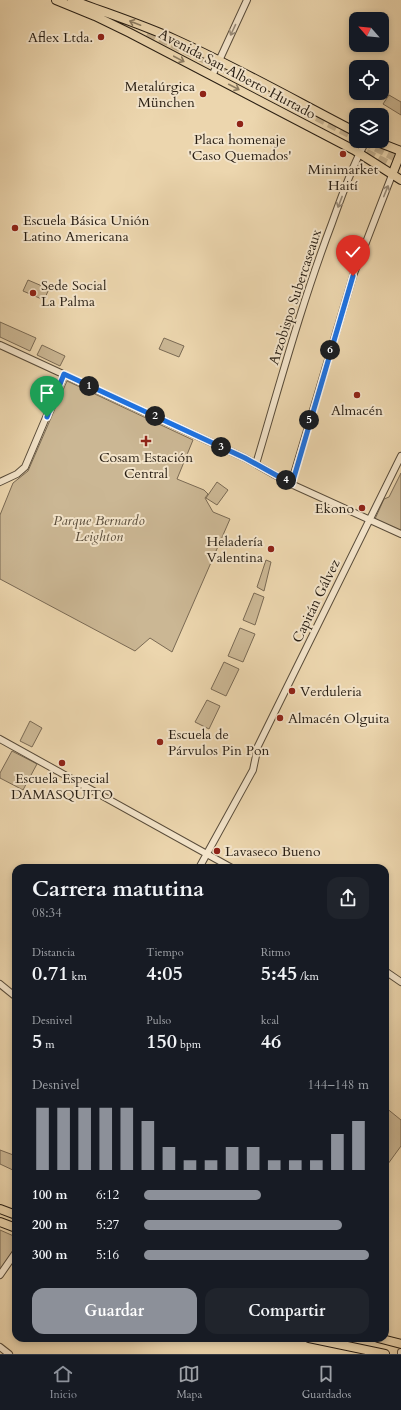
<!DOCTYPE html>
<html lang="es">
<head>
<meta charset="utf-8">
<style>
  :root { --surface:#171b24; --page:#20242c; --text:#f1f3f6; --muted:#9ea1a6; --line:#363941; --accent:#8c9099 }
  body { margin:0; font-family:Cardo,serif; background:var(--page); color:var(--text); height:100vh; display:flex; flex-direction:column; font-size:15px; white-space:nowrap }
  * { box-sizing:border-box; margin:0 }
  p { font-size:13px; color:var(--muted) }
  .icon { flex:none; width:22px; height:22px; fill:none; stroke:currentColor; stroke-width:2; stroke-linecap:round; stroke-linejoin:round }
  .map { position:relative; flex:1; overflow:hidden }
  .sheet { position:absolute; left:12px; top:864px; width:377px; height:478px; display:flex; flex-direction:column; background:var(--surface); border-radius:12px; box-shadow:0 2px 6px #0003 }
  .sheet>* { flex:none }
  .needle { width:26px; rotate:297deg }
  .fabs { position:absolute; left:349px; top:12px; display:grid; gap:8px }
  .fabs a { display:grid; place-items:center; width:40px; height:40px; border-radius:8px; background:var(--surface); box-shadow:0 2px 6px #0003; font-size:20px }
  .pin { position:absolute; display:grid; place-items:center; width:34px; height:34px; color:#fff; margin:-41px -17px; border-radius:50% 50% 50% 0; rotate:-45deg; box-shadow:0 0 4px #0007 }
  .pin .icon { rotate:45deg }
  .km { position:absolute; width:20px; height:20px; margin:-10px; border-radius:50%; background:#222; color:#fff; font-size:11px; line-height:20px; text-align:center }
  .round { display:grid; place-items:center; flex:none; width:42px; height:42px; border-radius:12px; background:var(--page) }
  .overview { display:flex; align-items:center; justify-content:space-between; height:68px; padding:0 20px }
  h1 { font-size:22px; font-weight:600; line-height:30px }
  .figures { display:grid; grid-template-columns:repeat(3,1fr); gap:6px; height:68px; padding:4px 20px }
  .figures div { display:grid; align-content:center }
  .figures b { font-size:20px; font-weight:600 }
  .figures small { font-size:11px; font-weight:400 }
  .figures p { font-size:11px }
  .chart { height:112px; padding:8px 20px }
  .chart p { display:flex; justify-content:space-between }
  .chart svg { width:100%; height:72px; margin-top:4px; stroke:var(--accent); stroke-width:6 }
  .button { display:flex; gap:8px; margin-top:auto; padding:8px 20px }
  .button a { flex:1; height:46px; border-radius:12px; background:var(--accent); color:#fff; font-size:16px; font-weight:600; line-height:46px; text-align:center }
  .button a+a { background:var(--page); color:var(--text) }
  ul { padding:0 20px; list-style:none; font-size:13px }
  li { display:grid; grid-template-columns:64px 48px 1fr; align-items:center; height:30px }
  li i { height:10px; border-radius:5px; background:var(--accent) }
  .menu { display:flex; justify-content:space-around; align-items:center; height:56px; border-top:1px solid var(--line); background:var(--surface); font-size:11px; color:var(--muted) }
  .menu a { display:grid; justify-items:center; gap:2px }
  .menu .selected { color:var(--accent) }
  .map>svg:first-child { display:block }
  .green { fill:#cbb794; stroke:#7a6a54 }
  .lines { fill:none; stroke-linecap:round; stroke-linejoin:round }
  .highway-tunnel { stroke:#c5b18f; stroke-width:9; stroke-dasharray:9 4.5; stroke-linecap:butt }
  .minor-casing { stroke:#594c3a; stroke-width:8 }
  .major-casing { stroke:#281e13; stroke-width:10 }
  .minor { stroke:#f3e4ca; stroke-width:6 }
  .major { stroke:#ecd6ae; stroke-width:8 }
  .oneway { stroke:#8a7a60 }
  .oneway2 { stroke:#988b78 }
  .route-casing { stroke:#fff; stroke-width:8 }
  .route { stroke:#1a73e8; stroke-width:5 }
  .poi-dot { fill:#8f2418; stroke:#f3e4ca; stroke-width:1.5 }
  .labels { text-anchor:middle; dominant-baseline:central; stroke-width:4; stroke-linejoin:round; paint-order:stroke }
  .poi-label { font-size:14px; fill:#281e13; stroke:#f3e4ca; text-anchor:start }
  .street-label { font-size:14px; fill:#281e13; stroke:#f3e4ca }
  .park-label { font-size:14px; font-style:italic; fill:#594c3a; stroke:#f3e4ca }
</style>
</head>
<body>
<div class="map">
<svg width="401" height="1354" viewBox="0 0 401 1354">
  <rect width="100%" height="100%" fill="#ecd6ae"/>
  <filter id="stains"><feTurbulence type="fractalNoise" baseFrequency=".005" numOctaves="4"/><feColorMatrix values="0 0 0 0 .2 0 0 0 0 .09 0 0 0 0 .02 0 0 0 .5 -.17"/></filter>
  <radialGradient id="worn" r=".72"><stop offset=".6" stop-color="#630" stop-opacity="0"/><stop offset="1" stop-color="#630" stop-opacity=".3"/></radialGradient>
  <!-- green -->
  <path class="green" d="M389 95 401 102V115L383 104Z
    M28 280 49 289 44 300 23 291Z
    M0 322 36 338 30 351 0 337Z
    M164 338 184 346 179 357 159 349Z
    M42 345 65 356 60 366 37 355Z
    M67 381 193 440 177 479 204 490 208 494 205 498 213 512 230 519 172 652 150 638 135 651 0 579V515L13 483 28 471Z
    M401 473V531L375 519 384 499 389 497Z
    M217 482 228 490 217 505 206 498Z
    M266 560 271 562 264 591 257 587Z
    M254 593 264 597 255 625 243 620Z
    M240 628 255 634 243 662 228 656Z
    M224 662 239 669 226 696 211 689Z
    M207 700 220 706 209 729 195 722Z
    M30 721 42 728 32 747 20 741Z
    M12 751 37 764 23 790 0 778V773Z
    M385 1107 401 1120V1146L385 1168Z
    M0 1150 16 1156 15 1171 0 1164Z
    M0 1230 16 1237V1247L0 1270Z"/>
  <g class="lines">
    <!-- highway-tunnel -->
    <path class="highway-tunnel" d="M148 32 223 68 356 137
      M364 141 401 160
      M354 147 401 171"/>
    <defs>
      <path id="minor" d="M212 76 247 0
        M0 345 245 458 291 484 401 534
        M256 464C280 383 302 302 332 223 342 195 352 167 366 141
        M0 482 17 474 25 467 64 375
        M291 484 353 276 392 175
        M0 739 232 868
        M199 868 253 770 258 746 401 456
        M385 971 401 982
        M0 984 16 997
        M0 1275 16 1252
        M0 1347 9 1354
        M401 1354V1352"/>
      <path id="major" d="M56 0 95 16 130 33 354 150 401 180
        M72 0C106 13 141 24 174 39 236 67 296 101 356 132
        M375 141 401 151
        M392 175 401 152
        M0 1209 16 1215
        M0 1222 16 1228
        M309 1338 385 1354
        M378 1338 401 1344"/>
    </defs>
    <!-- minor casing -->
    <use href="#minor" class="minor-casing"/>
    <!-- major casing -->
    <use href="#major" class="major-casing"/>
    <!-- minor -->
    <use href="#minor" class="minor"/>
    <!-- major -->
    <use href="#major" class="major"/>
  </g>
  <!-- one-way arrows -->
  <defs><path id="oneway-shaft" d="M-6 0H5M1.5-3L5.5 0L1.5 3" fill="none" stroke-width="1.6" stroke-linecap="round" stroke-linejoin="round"/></defs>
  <g class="oneway">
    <use href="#oneway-shaft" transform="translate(135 23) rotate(-159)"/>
    <use href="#oneway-shaft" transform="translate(179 59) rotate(28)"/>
    <use href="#oneway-shaft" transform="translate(234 87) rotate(27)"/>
  </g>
  <g class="oneway2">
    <use href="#oneway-shaft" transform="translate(233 30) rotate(115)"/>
    <use href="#oneway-shaft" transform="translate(386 191) rotate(-68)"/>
    <use href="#oneway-shaft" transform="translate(340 202) rotate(111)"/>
  </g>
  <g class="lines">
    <defs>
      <path id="route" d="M47 417 64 374 245 458 292 484 353 276"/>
    </defs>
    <!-- route casing -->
    <use href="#route" class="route-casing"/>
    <!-- route -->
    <use href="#route" class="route"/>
  </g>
  <!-- markers -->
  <g class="poi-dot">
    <circle cx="101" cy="37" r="4"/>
    <circle cx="203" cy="94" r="4"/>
    <circle cx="240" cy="124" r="4"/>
    <circle cx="343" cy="154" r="4"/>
    <circle cx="15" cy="228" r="4"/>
    <circle cx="33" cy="293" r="4"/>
    <circle cx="357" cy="395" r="4"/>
    <path d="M144 435h4v4h4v4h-4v4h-4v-4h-4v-4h4z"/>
    <circle cx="362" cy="508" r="4"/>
    <circle cx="271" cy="549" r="4"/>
    <circle cx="292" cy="691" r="4"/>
    <circle cx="280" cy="718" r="4"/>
    <circle cx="160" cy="742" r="4"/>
    <circle cx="62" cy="763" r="4"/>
    <circle cx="217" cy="851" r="4"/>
  </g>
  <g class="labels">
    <!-- poi labels -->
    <g class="poi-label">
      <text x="93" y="37" text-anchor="end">Aflex Ltda.</text>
      <text x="195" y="86" text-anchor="end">Metalúrgica<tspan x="195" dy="16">München</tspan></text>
      <text x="240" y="139" text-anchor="middle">Placa homenaje<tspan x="240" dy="16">'Caso Quemados'</tspan></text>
      <text x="343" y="169" text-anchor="middle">Minimarket<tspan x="343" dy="16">Haití</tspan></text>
      <text x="23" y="220">Escuela Básica Unión<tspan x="23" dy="16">Latino Americana</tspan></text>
      <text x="41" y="285">Sede Social<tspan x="41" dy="16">La Palma</tspan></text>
      <text x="357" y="410" text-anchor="middle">Almacén</text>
      <text x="146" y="457" text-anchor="middle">Cosam Estación<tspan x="146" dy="16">Central</tspan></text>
      <text x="354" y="508" text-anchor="end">Ekono</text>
      <text x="263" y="541" text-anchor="end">Heladería<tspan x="263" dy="16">Valentina</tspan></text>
      <text x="300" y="691">Verduleria</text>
      <text x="288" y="718">Almacén Olguita</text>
      <text x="168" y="734">Escuela de<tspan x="168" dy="16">Párvulos Pin Pon</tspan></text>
      <text x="62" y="778" text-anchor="middle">Escuela Especial<tspan x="62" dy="16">DAMASQUITO</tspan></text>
      <text x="225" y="851">Lavaseco Bueno</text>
    </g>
    <!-- street labels -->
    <g class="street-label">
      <text transform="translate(237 74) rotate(28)">Avenida San Alberto Hurtado</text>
      <text transform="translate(295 297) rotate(-72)">Arzobispo Subercaseaux</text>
      <text transform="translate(316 601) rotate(-64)">Capitán Gálvez</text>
    </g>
    <!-- park labels -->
    <g class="park-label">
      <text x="99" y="520">Parque Bernardo<tspan x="99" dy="16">Leighton</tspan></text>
    </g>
  </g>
  <rect width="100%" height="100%" filter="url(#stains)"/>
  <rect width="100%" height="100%" fill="url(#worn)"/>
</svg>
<div class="fabs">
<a><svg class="needle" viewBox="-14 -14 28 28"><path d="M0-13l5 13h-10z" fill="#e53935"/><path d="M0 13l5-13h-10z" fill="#9ea1a6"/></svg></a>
<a><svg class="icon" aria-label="locate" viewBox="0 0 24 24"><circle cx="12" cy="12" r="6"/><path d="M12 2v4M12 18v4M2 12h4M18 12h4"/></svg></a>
<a><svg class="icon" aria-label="layers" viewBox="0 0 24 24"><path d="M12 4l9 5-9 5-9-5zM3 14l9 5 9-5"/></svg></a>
</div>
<div class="pin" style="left:47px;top:417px;background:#1e9e55"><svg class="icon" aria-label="arrive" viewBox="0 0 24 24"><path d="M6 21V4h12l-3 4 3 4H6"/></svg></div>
<div class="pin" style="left:353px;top:276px;background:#d93025"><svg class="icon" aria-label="check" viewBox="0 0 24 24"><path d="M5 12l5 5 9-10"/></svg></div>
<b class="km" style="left:89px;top:386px">1</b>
<b class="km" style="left:155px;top:416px">2</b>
<b class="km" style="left:221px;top:447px">3</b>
<b class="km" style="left:286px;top:480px">4</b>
<b class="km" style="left:309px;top:420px">5</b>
<b class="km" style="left:330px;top:350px">6</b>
<section class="sheet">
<div class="overview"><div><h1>Carrera matutina</h1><p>08:34</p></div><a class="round"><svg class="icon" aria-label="share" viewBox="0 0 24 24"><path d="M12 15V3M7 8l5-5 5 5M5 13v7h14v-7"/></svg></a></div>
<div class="figures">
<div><p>Distancia</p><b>0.71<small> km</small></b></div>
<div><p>Tiempo</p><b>4:05</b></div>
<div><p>Ritmo</p><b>5:45<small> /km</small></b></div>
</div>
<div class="figures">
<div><p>Desnivel</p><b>5<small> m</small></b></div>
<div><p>Pulso</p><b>150<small> bpm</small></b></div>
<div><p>kcal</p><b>46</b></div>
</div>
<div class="chart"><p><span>Desnivel</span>144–148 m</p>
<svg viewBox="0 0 160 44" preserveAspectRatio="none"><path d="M5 44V6M15 44V6M25 44V6M35 44V6M45 44V6M55 44V14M65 44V30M75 44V38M85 44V38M95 44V30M105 44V30M115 44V38M125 44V38M135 44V38M145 44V22M155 44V14"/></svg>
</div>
<ul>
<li><b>100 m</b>6:12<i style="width:52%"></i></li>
<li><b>200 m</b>5:27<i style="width:88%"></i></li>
<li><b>300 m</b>5:16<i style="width:100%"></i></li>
</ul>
<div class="button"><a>Guardar</a><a>Compartir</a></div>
</section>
</div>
<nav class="menu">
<a class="selected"><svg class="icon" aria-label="home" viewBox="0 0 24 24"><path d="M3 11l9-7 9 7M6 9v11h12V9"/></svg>Inicio</a>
<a><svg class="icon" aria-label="map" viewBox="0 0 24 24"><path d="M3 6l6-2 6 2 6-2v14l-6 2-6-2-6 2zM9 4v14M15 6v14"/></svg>Mapa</a>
<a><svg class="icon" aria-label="saved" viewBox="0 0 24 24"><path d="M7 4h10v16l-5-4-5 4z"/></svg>Guardados</a>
</nav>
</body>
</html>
